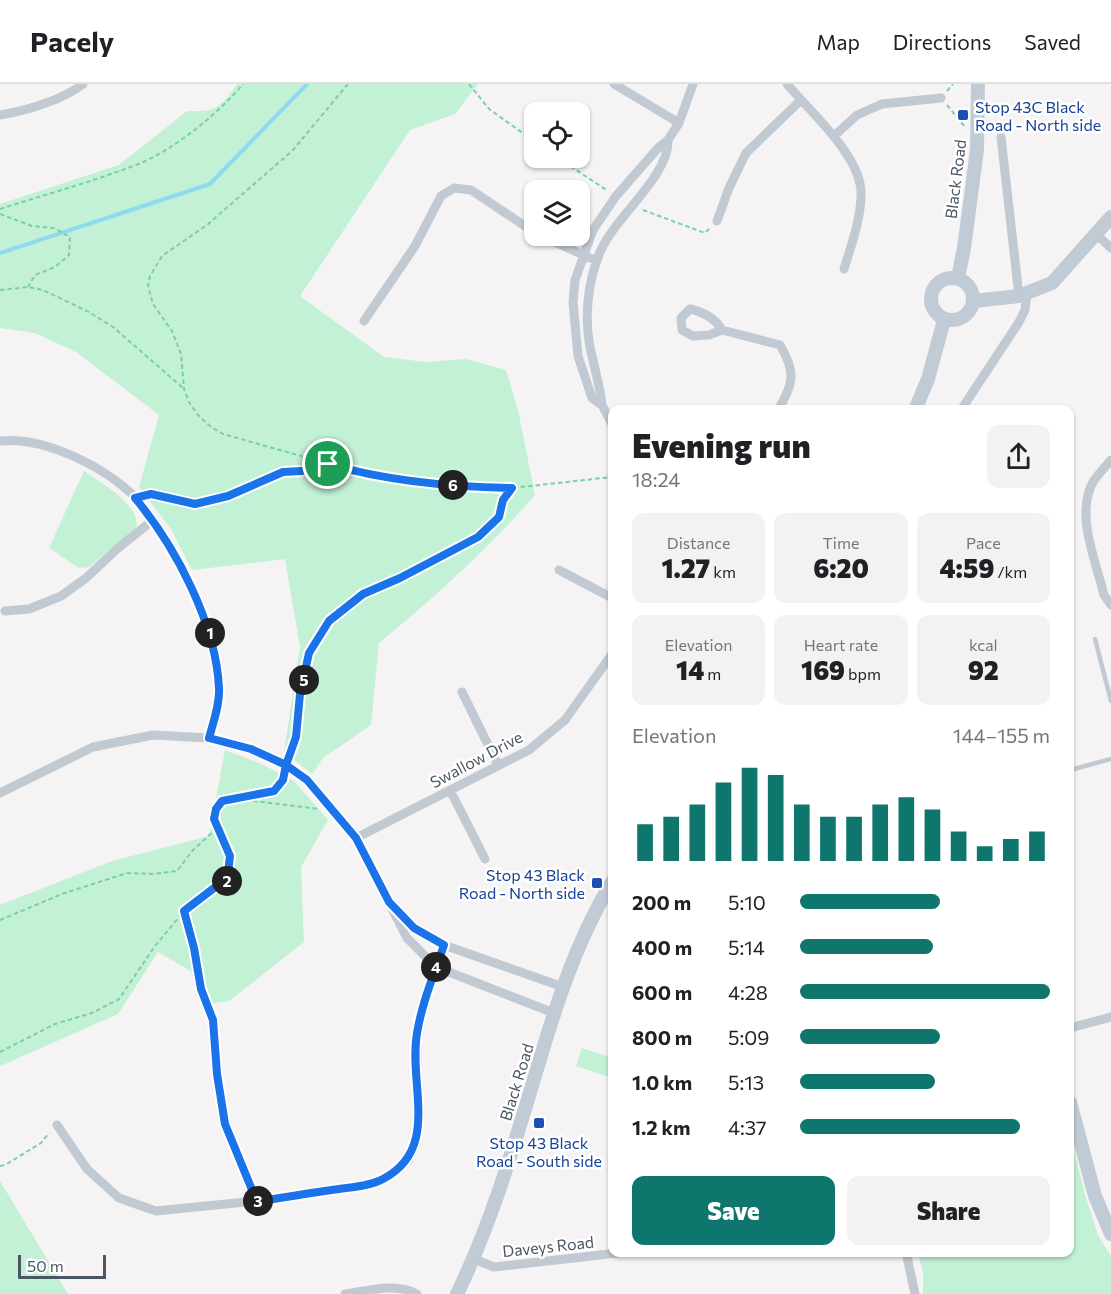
<!DOCTYPE html>
<html lang="en">
<head>
<meta charset="utf-8">
<style>
  :root { --surface:#fff; --page:#f2f2f2; --text:#202124; --muted:#757577; --line:#e0e0e0; --accent:#0f766e }
  body { margin:0; font-family:Commissioner,sans-serif; background:var(--page); color:var(--text); height:100vh; display:flex; flex-direction:column; font-size:22px; white-space:nowrap }
  * { box-sizing:border-box; margin:0 }
  p { font-size:20px; color:var(--muted) }
  .icon { flex:none; width:33px; height:33px; fill:none; stroke:currentColor; stroke-width:2; stroke-linecap:round; stroke-linejoin:round }
  .map { position:relative; flex:1; overflow:hidden }
  .sheet { position:absolute; left:608px; top:321px; width:466px; height:852px; display:flex; flex-direction:column; background:var(--surface); border-radius:12px; box-shadow:0 2px 4px #0004 }
  .sheet>* { flex:none }
  .controls { position:absolute; left:524px; top:18px; display:grid; gap:12px }
  .controls a { display:grid; place-items:center; width:66px; height:66px; border-radius:12px; background:var(--surface); box-shadow:0 2px 4px #0004; font-size:30px }
  .scale { position:absolute; left:18px; bottom:15px; width:88px; box-sizing:border-box; padding-left:6px; border:3px solid #4a5661; border-top:0; font-size:16px; line-height:21px; white-space:nowrap; color:#4a5661; -webkit-text-stroke:4px #fff; paint-order:stroke }
  .pin { position:absolute; display:grid; place-items:center; width:51px; height:51px; color:#fff; margin:-26px; border:3px solid #fff; border-radius:50%; box-shadow:0 2px 6px #0007 }
  .km { position:absolute; width:30px; height:30px; margin:-15px; border-radius:50%; background:#222; color:#fff; font-size:16px; line-height:30px; text-align:center }
  .round { display:grid; place-items:center; flex:none; width:63px; height:63px; border-radius:12px; background:var(--page) }
  .summary { display:flex; align-items:center; justify-content:space-between; height:102px; padding:0 24px }
  h1 { font-size:33px; font-weight:800; line-height:45px }
  .metrics { display:grid; grid-template-columns:repeat(3,1fr); gap:9px; height:102px; padding:6px 24px }
  .metrics div { display:grid; align-content:center; border-radius:12px; background:var(--page); text-align:center }
  .metrics b { font-size:26px; font-weight:800 }
  .metrics small { font-size:16px; font-weight:400 }
  .metrics p { font-size:16px }
  .chart { height:168px; padding:12px 24px }
  .chart p { display:flex; justify-content:space-between }
  .chart svg { width:100%; height:108px; margin-top:6px; stroke:var(--accent); stroke-width:6 }
  .action { display:flex; gap:12px; margin-top:auto; padding:12px 24px }
  .action a { flex:1; height:69px; border-radius:12px; background:var(--accent); color:#fff; font-size:24px; font-weight:800; line-height:69px; text-align:center }
  .action a+a { background:var(--page); color:var(--text) }
  ul { padding:0 24px; list-style:none; font-size:20px }
  li { display:grid; grid-template-columns:96px 72px 1fr; align-items:center; height:45px }
  li i { height:15px; border-radius:8px; background:var(--accent) }
  header { display:flex; align-items:center; gap:36px; box-sizing:border-box; height:84px; padding:0 30px; background:var(--surface); border-bottom:2px solid var(--line) }
  header strong { font-size:28px }
  nav { display:flex; gap:33px; margin-inline-start:auto; font-size:21px }
  .map>svg:first-child { display:block }
  .green { fill:#c3f1d5 }
  .lines { fill:none; stroke-linecap:round; stroke-linejoin:round }
  .stream { stroke:#90daee; stroke-width:4 }
  .path { stroke:#7ad0a6; stroke-width:2; stroke-dasharray:4.5 3; stroke-linecap:butt }
  .lane { stroke:#c1cad2; stroke-width:4.5 }
  .street { stroke:#c1cad2; stroke-width:9 }
  .secondary { stroke:#c1cbd6; stroke-width:14 }
  .route-casing { stroke:#fff; stroke-width:12 }
  .route { stroke:#1a73e8; stroke-width:8 }
  .transit-dot { fill:#1a4fb4; stroke:#fff; stroke-width:2 }
  .labels { text-anchor:middle; dominant-baseline:central; stroke-width:5; stroke-linejoin:round; paint-order:stroke }
  .transit-label { font-size:16px; fill:#164399; stroke:#fff; text-anchor:start }
  .street-label { font-size:16px; fill:#4a5661; stroke:#fff }
</style>
</head>
<body>
<header>
<strong>Pacely</strong>
<nav><a>Map</a><a>Directions</a><a>Saved</a></nav>
</header>
<div class="map">
<svg width="1111" height="1210" viewBox="0 0 1111 1210">
  <rect width="100%" height="100%" fill="#f5f3f3"/>
  <!-- green -->
  <path class="green" d="M237 0H478L455 30 410 46 300 212 384 273 426 278 466 275 506 286 518 326 535 411C488 465 435 513 379 559L371 641 323 674 312 690 284 668 300 563 285 475 192 486 171 445 139 403 159 331 76 268 35 249 0 244V120L119 81 187 27C217 28 220 24 237 0Z
    M84 387C100 398 143 423 136 444L89 483 79 484 49 464Z
    M225 666 261 680 294 697 328 736 301 783 304 858 229 917 202 921 191 887 158 868 118 930 0 982V821L112 777 209 752Z
    M582 964 612 974V994L576 982Z
    M1070 1051 1086 1114 1098 1151 1111 1172V1210H923V1189L918 1169 1070 1168Z
    M0 1097 68 1210H0Z"/>
  <g class="lines">
    <!-- stream -->
    <path class="stream" d="M0 169 210 100 307 0"/>
    <!-- path -->
    <path class="path" d="M348 0 292 67 207 141 162 172 150 192 148 202 153 220 172 247 181 270 184 305 189 318 197 330 211 343 223 350 358 388 470 403 512 404 612 393
      M469 0 489 25 534 57
      M947 7 953 0
      M947 21 964 42
      M558 74 608 107
      M0 125C47 110 95 97 141 79 176 64 219 29 243 0
      M643 126 705 149 711 143
      M0 130 32 142 54 144 70 153 69 171 55 183 35 191 28 203
      M0 206 28 203 43 206 87 227 113 243 183 304
      M147 411 151 410 195 420 228 412 283 388 301 387 325 381
      M290 671 296 653 301 610 309 569 329 537 363 510 400 494 478 453 499 433 503 416 512 404
      M238 715 319 725
      M184 827C193 860 197 894 209 926
      M0 836 62 810 127 789 153 790 177 787 192 767 216 745
      M0 968 55 940 92 929 119 915 155 862 184 827 214 804 227 798C228 790 232 778 230 770 226 755 210 743 215 727 224 701 277 724 284 691
      M0 1082 5 1081 41 1059 49 1049"/>
    <!-- lane -->
    <path class="lane" d="M1095 555 1111 617
      M1070 686 1111 675"/>
    <!-- street -->
    <path class="street" d="M614 0 679 39
      M787 0C811 29 864 74 861 113 860 138 851 162 844 185
      M0 31C25 27 63 16 83 0
      M834 52 857 31 882 20 941 14
      M1001 53 1019 212
      M717 137 729 104 746 69 801 16
      M1096 150 1111 164
      M541 152 597 177
      M364 237 415 162 441 112 454 104 471 106 534 148
      M722 246C715 234 703 228 690 225L681 234 682 246 693 252 709 251 722 246 780 261C796 288 794 299 778 326
      M602 321C600 301 594 283 590 263 584 233 588 197 600 168 614 134 670 91 668 56
      M961 326 1019 238 1025 226 1027 210
      M612 340 602 321 592 314 578 272 573 218 575 196 593 146 616 112 659 63 668 56 679 39 693 0
      M0 357C44 352 105 383 136 414 176 457 216 546 219 604 220 620 213 638 209 654
      M1111 376C1105 383 1098 390 1093 398 1075 431 1096 477 1104 511L1111 521
      M559 486 612 514
      M5 527 29 525 61 512 86 494 117 465 153 436
      M462 608 498 681
      M450 706 485 775
      M0 709 93 663 153 651 209 654 251 665 286 681 307 696 335 727 356 754 407 854 436 883 554 929
      M356 754 529 666 565 636 612 570
      M397 826 415 844 444 861 563 903
      M213 936 217 990 225 1040 257 1117
      M1070 944 1111 933
      M57 1041 87 1085 119 1114 156 1127 257 1117 361 1102 383 1096 408 1077 416 1060 418 1040 417 951 426 913 444 861
      M906 1168 915 1210
      M474 1175 494 1183 626 1168
      M345 1210C366 1207 397 1198 417 1210"/>
    <!-- secondary -->
    <path class="secondary" d="M931 215a21 21 0 1 1 42 0a21 21 0 1 1-42 0Z
      M958 194 964 164 977 66 978 0
      M974 217 1019 212 1052 199 1111 133
      M915 326 928 295 944 236
      M1070 1018 1095 1112 1111 1150
      M457 1210C489 1144 510 1075 531 1005 552 934 573 862 612 798"/>
  </g>
  <g class="lines">
    <defs>
      <path id="route" d="M328 380 302 387 283 388 228 412 195 420 151 410 135 414C176 463 216 540 219 604 220 620 213 639 209 654L251 665 286 681 283 696 274 707 222 717 216 725 214 735 230 772 227 798 214 804 184 827 194 864 201 905 213 936 217 990 225 1040 257 1118C284 1113 311 1109 339 1105 353 1103 370 1102 383 1095 441 1065 408 1000 417 949 422 919 434 890 444 861L414 844 389 818 356 754 307 696 286 681 296 653 300 610 309 569 329 537 363 510 400 494 478 453 499 433 503 416 512 404C451 403 387 397 328 380"/>
    </defs>
    <!-- route casing -->
    <use href="#route" class="route-casing"/>
    <!-- route -->
    <use href="#route" class="route"/>
  </g>
  <!-- markers -->
  <g class="transit-dot">
    <rect x="957" y="25" width="12" height="12" rx="3"/>
    <rect x="591" y="793" width="12" height="12" rx="3"/>
    <rect x="533" y="1033" width="12" height="12" rx="3"/>
  </g>
  <g class="labels">
    <!-- transit labels -->
    <g class="transit-label">
      <text x="975" y="22">Stop 43C Black<tspan x="975" dy="18">Road - North side</tspan></text>
      <text x="585" y="790" text-anchor="end">Stop 43 Black<tspan x="585" dy="18">Road - North side</tspan></text>
      <text x="539" y="1058" text-anchor="middle">Stop 43 Black<tspan x="539" dy="18">Road - South side</tspan></text>
    </g>
    <!-- street labels -->
    <g class="street-label">
      <text transform="translate(955 95) rotate(-83)">Black Road</text>
      <text transform="translate(476 675) rotate(-28)">Swallow Drive</text>
      <text transform="translate(516 998) rotate(-73)">Black Road</text>
      <text transform="translate(548 1162) rotate(-6)">Daveys Road</text>
    </g>
  </g>
</svg>
<div class="controls">
<a><svg class="icon" aria-label="locate" viewBox="0 0 24 24"><circle cx="12" cy="12" r="6"/><path d="M12 2v4M12 18v4M2 12h4M18 12h4"/></svg></a>
<a><svg class="icon" aria-label="layers" viewBox="0 0 24 24"><path d="M12 4l9 5-9 5-9-5zM3 14l9 5 9-5"/></svg></a>
</div>
<div class="scale">50 m</div>
<div class="pin" style="left:328px;top:380px;background:#1e9e55"><svg class="icon" aria-label="arrive" viewBox="0 0 24 24"><path d="M6 21V4h12l-3 4 3 4H6"/></svg></div>
<b class="km" style="left:210px;top:549px">1</b>
<b class="km" style="left:227px;top:797px">2</b>
<b class="km" style="left:258px;top:1117px">3</b>
<b class="km" style="left:436px;top:883px">4</b>
<b class="km" style="left:304px;top:596px">5</b>
<b class="km" style="left:453px;top:401px">6</b>
<section class="sheet">
<div class="summary"><div><h1>Evening run</h1><p>18:24</p></div><a class="round"><svg class="icon" aria-label="share" viewBox="0 0 24 24"><path d="M12 15V3M7 8l5-5 5 5M5 13v7h14v-7"/></svg></a></div>
<div class="metrics">
<div><p>Distance</p><b>1.27<small> km</small></b></div>
<div><p>Time</p><b>6:20</b></div>
<div><p>Pace</p><b>4:59<small> /km</small></b></div>
</div>
<div class="metrics">
<div><p>Elevation</p><b>14<small> m</small></b></div>
<div><p>Heart rate</p><b>169<small> bpm</small></b></div>
<div><p>kcal</p><b>92</b></div>
</div>
<div class="chart"><p><span>Elevation</span>144–155 m</p>
<svg viewBox="0 0 160 44" preserveAspectRatio="none"><path d="M5 44V29M15 44V26M25 44V21M35 44V12M45 44V6M55 44V9M65 44V21M75 44V26M85 44V26M95 44V21M105 44V18M115 44V23M125 44V32M135 44V38M145 44V35M155 44V32"/></svg>
</div>
<ul>
<li><b>200 m</b>5:10<i style="width:56%"></i></li>
<li><b>400 m</b>5:14<i style="width:53%"></i></li>
<li><b>600 m</b>4:28<i style="width:100%"></i></li>
<li><b>800 m</b>5:09<i style="width:56%"></i></li>
<li><b>1.0 km</b>5:13<i style="width:54%"></i></li>
<li><b>1.2 km</b>4:37<i style="width:88%"></i></li>
</ul>
<div class="action"><a>Save</a><a>Share</a></div>
</section>
</div>
</body>
</html>
